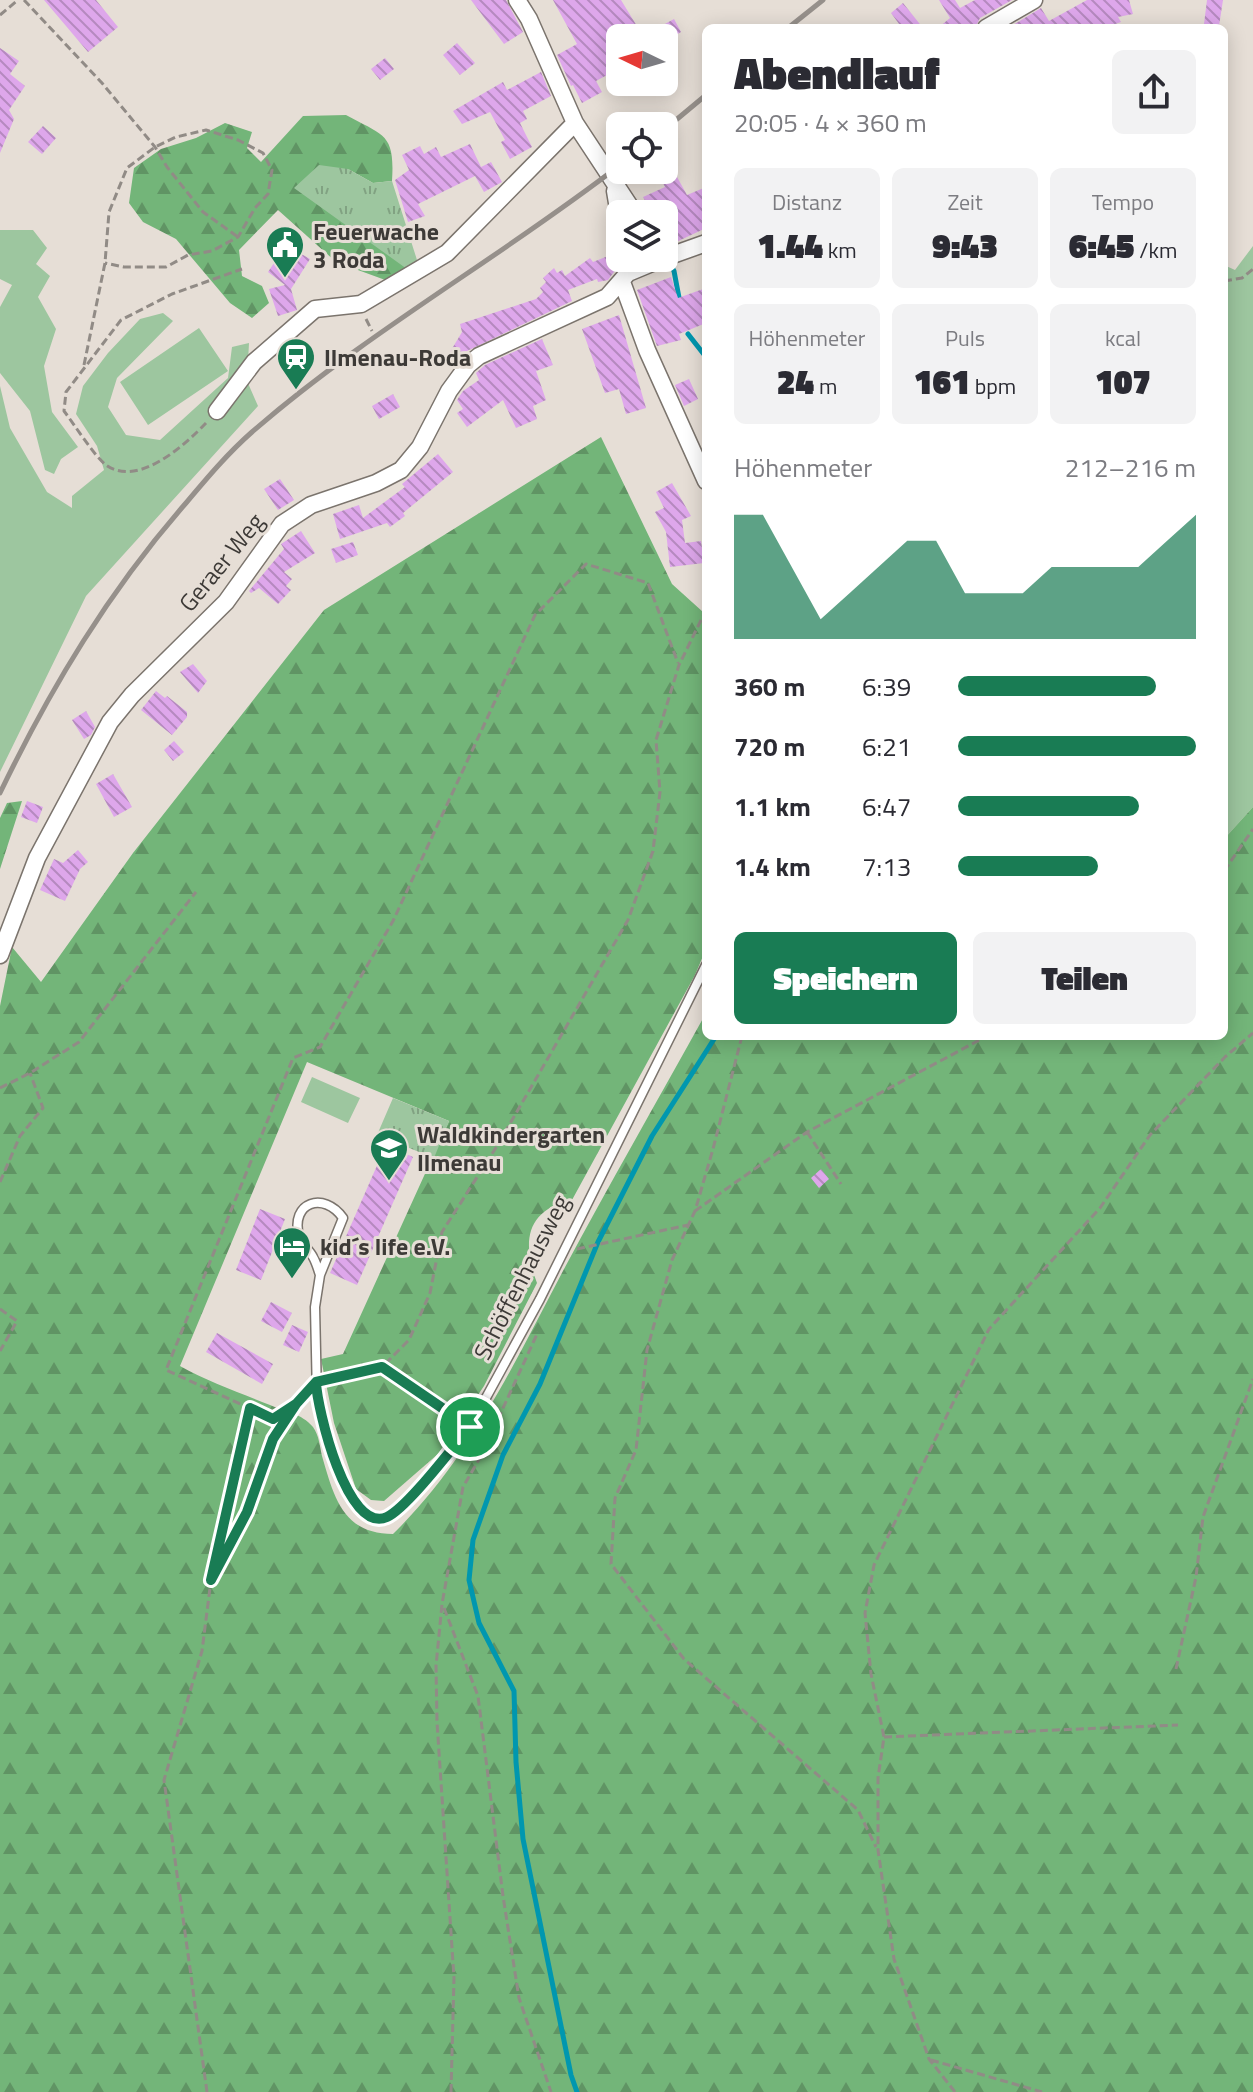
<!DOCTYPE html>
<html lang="de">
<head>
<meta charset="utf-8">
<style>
  :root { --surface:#fff; --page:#f2f2f3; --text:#2b2b33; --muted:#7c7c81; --accent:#197c54 }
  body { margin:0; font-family:"Titillium Web",sans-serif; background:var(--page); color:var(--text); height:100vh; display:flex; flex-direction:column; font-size:30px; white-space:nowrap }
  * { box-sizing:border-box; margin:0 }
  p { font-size:26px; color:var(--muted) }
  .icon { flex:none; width:44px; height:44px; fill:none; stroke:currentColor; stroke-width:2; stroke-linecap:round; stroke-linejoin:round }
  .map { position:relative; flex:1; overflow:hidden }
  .drawer { position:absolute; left:702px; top:24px; width:526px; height:1016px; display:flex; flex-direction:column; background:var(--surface); border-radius:12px; box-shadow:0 4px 20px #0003 }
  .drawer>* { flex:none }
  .needle { width:52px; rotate:275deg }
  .buttons { position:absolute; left:606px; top:24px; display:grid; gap:16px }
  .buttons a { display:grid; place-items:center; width:72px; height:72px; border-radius:12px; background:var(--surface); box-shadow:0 4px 20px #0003; font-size:40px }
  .pin { position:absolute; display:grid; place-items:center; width:68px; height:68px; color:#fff; margin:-34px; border:4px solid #fff; border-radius:50%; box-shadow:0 2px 8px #0007 }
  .round { display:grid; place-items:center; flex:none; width:84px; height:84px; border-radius:12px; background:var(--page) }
  .headline { display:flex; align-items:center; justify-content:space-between; height:136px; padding:0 32px }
  h1 { font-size:44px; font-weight:800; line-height:60px }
  .figures { display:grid; grid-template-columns:repeat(3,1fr); gap:12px; height:136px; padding:8px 32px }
  .figures div { display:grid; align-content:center; border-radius:12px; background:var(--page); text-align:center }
  .figures b { font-size:34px; font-weight:800 }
  .figures small { font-size:22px; font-weight:400 }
  .figures p { font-size:22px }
  .chart { height:224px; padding:16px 32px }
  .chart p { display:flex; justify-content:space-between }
  .chart svg { width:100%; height:144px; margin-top:8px; fill:var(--accent); opacity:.7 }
  .cta { display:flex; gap:16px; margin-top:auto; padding:16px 32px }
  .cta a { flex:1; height:92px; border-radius:12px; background:var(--accent); color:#fff; font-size:32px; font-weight:800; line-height:92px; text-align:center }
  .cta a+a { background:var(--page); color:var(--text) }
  ul { padding:0 32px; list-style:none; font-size:26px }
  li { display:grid; grid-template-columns:128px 96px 1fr; align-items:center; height:60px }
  li i { height:20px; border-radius:10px; background:var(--accent) }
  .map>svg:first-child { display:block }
  .green { fill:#9dc69f }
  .forest { fill:url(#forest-firs) }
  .park { fill:url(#park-tufts) }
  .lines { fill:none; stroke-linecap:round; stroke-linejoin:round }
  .stream { stroke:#0097af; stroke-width:5 }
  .building { fill:url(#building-back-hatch) }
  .service-casing { stroke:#7b746d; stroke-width:11 }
  .minor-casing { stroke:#7b746d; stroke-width:19 }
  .path { stroke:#918b86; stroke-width:3; stroke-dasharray:8 4; stroke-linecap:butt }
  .service { stroke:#fff; stroke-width:8 }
  .minor { stroke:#fff; stroke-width:16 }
  .rail { stroke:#96908b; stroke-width:5 }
  .route-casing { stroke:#fff; stroke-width:16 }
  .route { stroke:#197c54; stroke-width:10 }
  .labels { text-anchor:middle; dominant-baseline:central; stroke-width:6; stroke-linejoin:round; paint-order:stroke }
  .poi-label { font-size:24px; font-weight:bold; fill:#3d3a37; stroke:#e6ded6; text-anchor:start }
  .street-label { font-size:24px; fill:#3d3a37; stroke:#e6ded6 }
</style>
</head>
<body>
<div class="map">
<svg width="1253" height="2092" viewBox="0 0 1253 2092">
  <defs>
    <pattern id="forest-firs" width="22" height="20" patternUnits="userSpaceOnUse" patternTransform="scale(2)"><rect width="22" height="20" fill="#73b579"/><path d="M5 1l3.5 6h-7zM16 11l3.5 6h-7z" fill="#609464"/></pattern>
    <pattern id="park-tufts" width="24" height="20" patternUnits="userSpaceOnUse" patternTransform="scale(2)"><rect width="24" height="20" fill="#9dc69f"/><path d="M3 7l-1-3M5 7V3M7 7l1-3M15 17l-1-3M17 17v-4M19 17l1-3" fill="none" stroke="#81a282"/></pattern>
    <pattern id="building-back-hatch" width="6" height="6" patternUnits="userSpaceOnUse" patternTransform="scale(2)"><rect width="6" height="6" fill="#dea7eb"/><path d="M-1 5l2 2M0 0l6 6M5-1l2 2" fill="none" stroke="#b589bf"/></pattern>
  </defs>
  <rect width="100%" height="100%" fill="#e6ded6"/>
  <!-- green -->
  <path class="green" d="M0 230H33L47 248 36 264 50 276 38 297 56 329 44 366 52 412 78 447 61 459 54 474 45 470 30 411 0 373V307L12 285 0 279Z
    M1253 246V807L1224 839V265L1235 270Z
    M163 313 173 321 117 378 108 407 126 435 160 440 228 378 232 347 249 343 247 381 258 406 86 596 0 772V386L10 428 47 492 72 508V496L104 470 97 446 76 414 83 386 108 353 140 319Z
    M199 328 228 371 148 425 120 382Z
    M312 1077 360 1098 348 1123 301 1102Z"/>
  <!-- forest -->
  <path class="forest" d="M346 115C384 136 395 133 392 181L373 183 348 169 407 269 388 281 336 262 278 210 239 250 242 276 262 286 269 303 252 318 230 303 176 239 143 222 129 203 134 168 161 149 196 138 225 123 252 132 247 148 261 162 303 116Z
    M601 437 672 584 703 612 706 641V949L695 975 572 1200C525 1210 522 1243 537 1283L484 1386 438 1454 384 1501 371 1500 356 1489 334 1423 321 1359 343 1354 449 1121 307 1062 180 1366C207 1381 240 1393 270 1405 286 1412 301 1413 313 1427 319 1435 320 1447 322 1456 334 1497 343 1534 393 1534 469 1460 515 1362 564 1269 610 1183 659 1098 706 1013V1036H1224V839L1253 807V2092H0V1006L12 947 41 982 133 853 324 610Z
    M22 801 0 869V818L7 803Z"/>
  <!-- park -->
  <path class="park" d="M319 165 348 169 373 183 392 181 417 260 407 269 294 188Z
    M393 1098 449 1121 434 1158 377 1135Z"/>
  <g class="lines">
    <!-- stream -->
    <path class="stream" d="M670 264 674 271 680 303
      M688 334 706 357
      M577 2092 571 2075 523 1839 516 1762 514 1691 479 1623 469 1580 473 1540 503 1455 540 1384 598 1242 652 1136 716 1036"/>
  </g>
  <!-- building -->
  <path class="building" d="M44 0H96L118 27 88 52Z
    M471 0H506L523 32 504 44Z
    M553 0H621L643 36 674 19 681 32 671 38H620V68L596 81 602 92 582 103 573 85 571 86 557 55 577 44Z
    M939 0H955L960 8 975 0H1012L980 18 975 28H938L950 18Z
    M1087 0H1129L1133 14 1118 17 1121 22 1104 28H1008L1041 8 1049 21Z
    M1207 0H1223L1219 26 1204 24Z
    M903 3 923 28H902L891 13Z
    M457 43 475 63 460 75 443 55Z
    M0 48 19 61 10 74 25 86 9 110 14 119 0 153Z
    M385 58 394 69 380 80 371 69Z
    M541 72 551 96 523 111 527 119 520 123 532 147 510 159 501 142 505 140 490 112 462 124 453 111 503 82 507 90Z
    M43 126 56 138 42 154 28 142Z
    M470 144 481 167 491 162 502 182 484 192 475 176 418 204 425 216 408 222 395 180 409 170 402 155 420 146 424 154 436 147 441 157Z
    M671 166 687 195 706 187V228L674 243 664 227V214H653L643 197 665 187 658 173Z
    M286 245 310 259 291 289 297 310 278 316 269 289 285 285 268 272Z
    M613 254 616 269 608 280 598 282 597 279 568 290 572 301 444 362 462 332 460 324 536 299 543 292 540 288 546 282 543 278 554 268 557 273 562 270 565 276 590 258 593 262Z
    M671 277 678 298 706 288V323L679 334 681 340 657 346 637 290Z
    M619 315 646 408 626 414 619 389 605 393 582 329Z
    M542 339 553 365 536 371 546 400 533 406 537 419 516 428 503 400 467 427 457 413 463 409 457 400 463 391 479 380 476 373 485 365Z
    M689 379 698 399 684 406 675 385Z
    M393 394 400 407 379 419 372 406Z
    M438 454 453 472 403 513 405 516 390 527 387 523 340 539 333 514 359 505 363 518 405 487 402 484Z
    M280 479 294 500 278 510 264 489Z
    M672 483 691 516 682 520 685 543 701 541 704 563 670 567 666 532 655 512 664 508 656 492Z
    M301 531 315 553 284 572 292 579 286 586 291 590 278 604 259 588 251 593 249 591 284 549 281 544Z
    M353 542 358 555 336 563 331 549Z
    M193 664 207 681 198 693 180 672Z
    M156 691 165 698 167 696 187 712V717L172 735 141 710Z
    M86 711 95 727 91 735 84 739 72 720Z
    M174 741 184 752 173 761 164 750Z
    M113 774 132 807 114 817 96 784Z
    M27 801 43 807 37 823 21 817Z
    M78 850 88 862 80 869 65 901 40 890 54 859 63 863Z
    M386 1145 413 1157 357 1285 330 1273Z
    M821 1169 829 1179 819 1188 811 1178Z
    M260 1209 285 1219 261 1280 236 1270Z
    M271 1302 292 1313 282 1332 261 1321Z
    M292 1325 308 1332 299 1352 283 1345Z
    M217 1333 273 1364 262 1384 206 1352Z"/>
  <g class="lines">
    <defs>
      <path id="service" d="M320 1275C318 1269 316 1262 313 1257 309 1249 301 1244 299 1236 290 1202 324 1191 343 1218L320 1275 315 1307 317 1397 330 1449 340 1475 364 1512 373 1519 385 1518 401 1507 470 1427 540 1299 706 965"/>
      <path id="minor" d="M517 0 529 19 575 123 635 214
        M986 28 1034 0
        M615 191 620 221
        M664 258 706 243
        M622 282 647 350 706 481
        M217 411 254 362 315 309 361 304 447 253 575 123
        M0 955 37 858 110 722 132 695 226 602 282 524 311 505 376 483 401 470 420 447 449 391 468 365 479 356 607 297 628 273 664 258"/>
    </defs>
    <!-- service casing -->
    <use href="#service" class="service-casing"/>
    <!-- minor casing -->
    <use href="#minor" class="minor-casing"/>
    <!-- path -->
    <path class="path" d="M24 0 102 83 155 147 167 167 203 212 238 237
      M0 15 18 0
      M1224 281 1242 278 1253 269
      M366 319 372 331
      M84 365 105 263 109 212 127 168 155 147 176 137 206 130 238 140 263 153 272 170 268 194 255 208 238 237 212 251 188 255 166 267H124L105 263
      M206 423C185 445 138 488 106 465 95 457 74 424 64 411L66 392 121 320 172 294 242 269
      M1224 871 1253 829
      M742 1036 713 1149 695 1211 672 1260 647 1350 636 1450 615 1498 611 1564 684 1659 858 1810 876 1847
      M0 1088 30 1073 79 1042 196 892
      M807 1132 841 1184
      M0 1182 20 1136 43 1108 30 1073
      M695 1211 807 1132 987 1036
      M577 1249 688 1225
      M0 1309 17 1321 0 1351
      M382 1367 461 1421
      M328 1379 382 1367 409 1340 430 1293 442 1232 497 1146 628 920 653 851 660 792 656 740 679 665 706 610
      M293 1406 273 1419 166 1370 293 1058 320 1047 393 921 535 615 586 564 648 583 678 663
      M212 1576 250 1408
      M444 1608 478 1696 503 1896 519 1998 551 2092
      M1176 1669 1196 1577 1203 1517 1253 1379
      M884 1737 1178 1725
      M931 2060 1042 2092
      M207 2092 164 1780 202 1651 211 1580 247 1512 273 1439 303 1396
      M451 2092 454 1978 437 1722 436 1666 442 1604 463 1487 481 1456 538 1332
      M955 2092 929 2059 894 1959 878 1850V1778L884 1737 871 1674 865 1613 874 1565 989 1329 1100 1208 1150 1135 1225 1057 1253 1033"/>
    <!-- service -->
    <use href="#service" class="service"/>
    <!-- minor -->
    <use href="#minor" class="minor"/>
    <!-- rail -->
    <path class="rail" d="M788 28 823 0
      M664 130 706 95
      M0 793C51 687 109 591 186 503 207 478 228 453 252 432 367 332 500 258 620 165"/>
  </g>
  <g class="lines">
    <defs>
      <path id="route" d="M470 1427 382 1367 316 1382 296 1404 273 1439 247 1512 211 1580 250 1408 273 1419 296 1404 316 1382C317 1408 347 1535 387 1517 407 1508 453 1447 470 1427"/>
    </defs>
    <!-- route casing -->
    <use href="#route" class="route-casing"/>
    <!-- route -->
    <use href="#route" class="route"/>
  </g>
  <!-- icons -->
  <defs>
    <symbol id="civic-pin" viewBox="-11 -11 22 30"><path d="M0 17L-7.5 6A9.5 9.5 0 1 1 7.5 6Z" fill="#197c54" stroke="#e6ded6"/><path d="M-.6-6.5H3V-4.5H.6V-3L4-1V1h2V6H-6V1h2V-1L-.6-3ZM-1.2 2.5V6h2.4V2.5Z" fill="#fff"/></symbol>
    <symbol id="station-pin" viewBox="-11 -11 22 30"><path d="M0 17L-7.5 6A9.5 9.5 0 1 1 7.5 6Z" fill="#197c54" stroke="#e6ded6"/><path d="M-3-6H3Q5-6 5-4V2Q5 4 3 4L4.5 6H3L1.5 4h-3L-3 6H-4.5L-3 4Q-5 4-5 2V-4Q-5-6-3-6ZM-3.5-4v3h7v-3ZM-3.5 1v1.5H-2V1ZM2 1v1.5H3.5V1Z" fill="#fff"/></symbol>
    <symbol id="school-pin" viewBox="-11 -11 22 30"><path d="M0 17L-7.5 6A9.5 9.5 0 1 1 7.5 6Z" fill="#197c54" stroke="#e6ded6"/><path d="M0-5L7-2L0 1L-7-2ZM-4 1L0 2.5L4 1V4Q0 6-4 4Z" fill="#fff"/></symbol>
    <symbol id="hotel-pin" viewBox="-11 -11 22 30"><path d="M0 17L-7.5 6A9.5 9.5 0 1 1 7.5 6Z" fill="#197c54" stroke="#e6ded6"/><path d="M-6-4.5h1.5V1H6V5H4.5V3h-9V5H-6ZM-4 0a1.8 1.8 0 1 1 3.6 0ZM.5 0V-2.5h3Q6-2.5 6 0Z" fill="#fff"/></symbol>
  </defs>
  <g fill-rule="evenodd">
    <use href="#civic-pin" x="263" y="223" width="44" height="60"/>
    <use href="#station-pin" x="274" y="335" width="44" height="60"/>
    <use href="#school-pin" x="367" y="1126" width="44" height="60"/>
    <use href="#hotel-pin" x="270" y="1224" width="44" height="60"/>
  </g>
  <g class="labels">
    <!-- poi labels -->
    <g class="poi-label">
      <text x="313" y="231">Feuerwache<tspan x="313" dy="28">3 Roda</tspan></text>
      <text x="324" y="357">Ilmenau-Roda</text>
      <text x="417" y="1134">Waldkindergarten<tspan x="417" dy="28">Ilmenau</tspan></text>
      <text x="320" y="1246">kid´s life e.V.</text>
    </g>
    <!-- street labels -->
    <g class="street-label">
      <text transform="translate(221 562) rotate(-51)">Geraer Weg</text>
      <text transform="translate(521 1277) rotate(-63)">Schöffenhausweg</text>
    </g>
  </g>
</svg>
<div class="buttons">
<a><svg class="needle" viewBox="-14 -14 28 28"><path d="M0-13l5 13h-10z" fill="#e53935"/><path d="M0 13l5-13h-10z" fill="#7c7c81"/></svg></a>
<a><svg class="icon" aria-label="locate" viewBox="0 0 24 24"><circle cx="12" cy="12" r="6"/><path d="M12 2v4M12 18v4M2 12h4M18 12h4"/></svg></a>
<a><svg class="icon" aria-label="layers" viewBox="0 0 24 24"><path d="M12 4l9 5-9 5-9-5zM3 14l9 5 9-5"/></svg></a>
</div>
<div class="pin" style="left:470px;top:1427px;background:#1e9e55"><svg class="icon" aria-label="arrive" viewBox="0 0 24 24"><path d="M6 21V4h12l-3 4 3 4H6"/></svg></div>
<section class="drawer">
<div class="headline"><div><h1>Abendlauf</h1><p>20:05 · 4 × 360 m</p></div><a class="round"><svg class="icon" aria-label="share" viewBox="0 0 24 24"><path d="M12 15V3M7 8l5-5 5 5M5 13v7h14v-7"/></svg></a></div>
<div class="figures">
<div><p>Distanz</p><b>1.44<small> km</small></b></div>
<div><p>Zeit</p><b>9:43</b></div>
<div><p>Tempo</p><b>6:45<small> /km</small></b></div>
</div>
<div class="figures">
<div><p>Höhenmeter</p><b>24<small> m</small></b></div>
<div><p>Puls</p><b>161<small> bpm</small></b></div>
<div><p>kcal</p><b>107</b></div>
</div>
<div class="chart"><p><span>Höhenmeter</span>212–216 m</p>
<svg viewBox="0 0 160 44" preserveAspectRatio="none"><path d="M0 44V6L10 6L20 22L30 38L40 30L50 22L60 14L70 14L80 30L90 30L100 30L110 22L120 22L130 22L140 22L150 14L160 6V44z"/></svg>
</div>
<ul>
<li><b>360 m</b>6:39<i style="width:83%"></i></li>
<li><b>720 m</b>6:21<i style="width:100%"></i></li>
<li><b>1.1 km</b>6:47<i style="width:76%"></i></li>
<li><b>1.4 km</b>7:13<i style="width:59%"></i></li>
</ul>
<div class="cta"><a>Speichern</a><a>Teilen</a></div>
</section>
</div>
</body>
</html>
